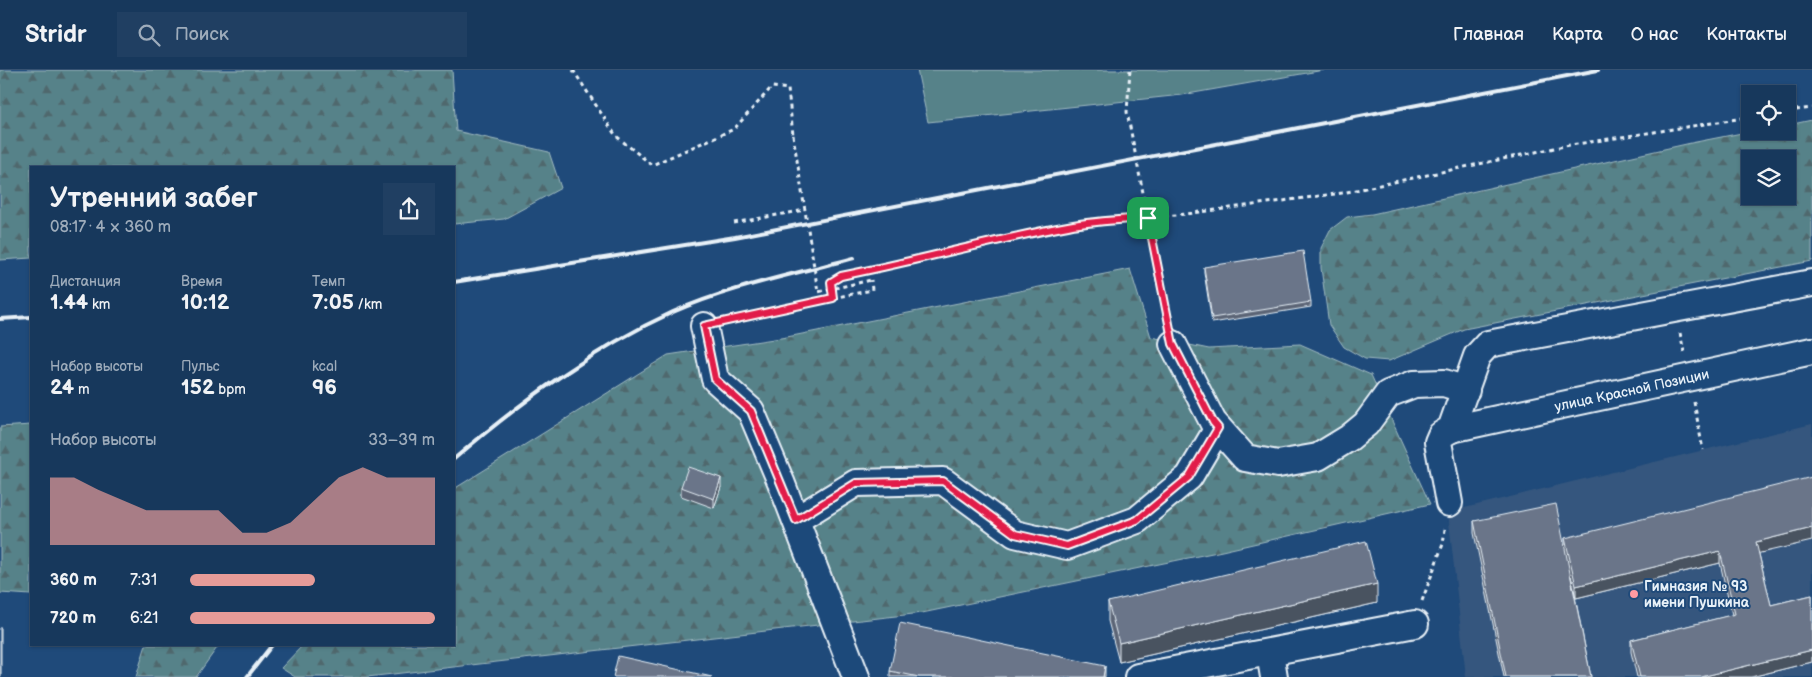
<!DOCTYPE html>
<html lang="ru">
<head>
<meta charset="utf-8">
<style>
  :root { --surface:#17385c; --page:#203f62; --text:#f1f3f6; --muted:#9eacbb; --line:#365272; --accent:#e69b98 }
  body { margin:0; font-family:"Balsamiq Sans",sans-serif; background:var(--page); color:var(--text); height:100vh; display:flex; flex-direction:column; font-size:19px; white-space:nowrap }
  * { box-sizing:border-box; margin:0 }
  p { font-size:16px; color:var(--muted) }
  .icon { flex:none; width:28px; height:28px; fill:none; stroke:currentColor; stroke-width:2; stroke-linecap:round; stroke-linejoin:round }
  .map { position:relative; flex:1; overflow:hidden }
  .sheet { position:absolute; left:30px; top:96px; width:425px; height:480px; display:flex; flex-direction:column; background:var(--surface); border-radius:0px; box-shadow:0 1px 4px #0004,0 0 0 1px var(--line) }
  .sheet>* { flex:none }
  .buttons { position:absolute; left:1741px; top:15px; display:grid; gap:10px }
  .buttons a { display:grid; place-items:center; width:55px; height:55px; border-radius:0px; background:var(--surface); box-shadow:0 1px 4px #0004,0 0 0 1px var(--line); font-size:25px }
  .pin { position:absolute; display:grid; place-items:center; width:42px; height:42px; color:#fff; margin:-21px; border-radius:10px; box-shadow:0 2px 8px #0006 }
  .round { display:grid; place-items:center; flex:none; width:52px; height:52px; border-radius:0px; background:var(--page) }
  .head { display:flex; align-items:center; justify-content:space-between; height:85px; padding:0 20px }
  h1 { font-size:28px; font-weight:700; line-height:38px }
  .stats { display:grid; grid-template-columns:repeat(3,1fr); gap:8px; height:85px; padding:5px 20px }
  .stats div { display:grid; align-content:center }
  .stats b { font-size:21px; font-weight:700 }
  .stats small { font-size:14px; font-weight:400 }
  .stats p { font-size:14px }
  .chart { height:140px; padding:10px 20px }
  .chart p { display:flex; justify-content:space-between }
  .chart svg { width:100%; height:90px; margin-top:5px; fill:var(--accent); opacity:.7 }
  ul { padding:0 20px; list-style:none; font-size:16px }
  li { display:grid; grid-template-columns:80px 60px 1fr; align-items:center; height:38px }
  li i { height:12px; border-radius:6px; background:var(--accent) }
  header { display:flex; align-items:center; gap:30px; box-sizing:border-box; height:70px; padding:0 25px; background:var(--surface); border-bottom:1px solid var(--line) }
  header strong { font-size:24px }
  nav { display:flex; gap:28px; margin-inline-start:auto; font-size:18px }
  .search { width:350px; height:45px; background:var(--page); display:flex; align-items:center; gap:12px; box-sizing:border-box; padding:0 18px; border-radius:0px; color:var(--muted); font-size:19px }
  .map>svg:first-child { display:block }
  .built { fill:#36577e }
  .green { fill:#578289; stroke:#a0bac0 }
  .forest { fill:url(#forest-firs); stroke:#a0bac0; fill-rule:evenodd }
  .lines { fill:none; stroke-linecap:round; stroke-linejoin:round }
  .minor-casing { stroke:#e8f1f8; stroke-width:30 }
  .path { stroke:#e8f1f8; stroke-width:3; stroke-dasharray:4 4; stroke-linecap:butt }
  .minor { stroke:#1f4a7a; stroke-width:26 }
  .rail { stroke:#e8f1f8; stroke-width:4 }
  .path-bridge { stroke:#e8f1f8; stroke-width:3; stroke-dasharray:4 4; stroke-linecap:butt }
  .wall { fill:#5b6576; stroke:#e8f1f8 }
  .shaded-wall { fill:#4a5260; stroke:#e8f1f8 }
  .building { fill:#6a7589; stroke:#e8f1f8 }
  .route-casing { stroke:#fff; stroke-width:10 }
  .route { stroke:#e11d48; stroke-width:6 }
  .poi-dot { fill:#ff9aa2; stroke:#1f4a7a; stroke-width:2 }
  .labels { text-anchor:middle; dominant-baseline:central; stroke-width:4; stroke-linejoin:round; paint-order:stroke }
  .street-label { font-size:14px; fill:#e8f1f8; stroke:#1f4a7a }
  .poi-label { font-size:14px; font-weight:bold; fill:#e8f1f8; stroke:#1f4a7a; text-anchor:start }
</style>
</head>
<body>
<header>
<strong>Stridr</strong>
<div class="search"><svg class="icon" aria-label="search" viewBox="0 0 24 24"><circle cx="10" cy="10" r="6"/><path d="M15 15l6 6"/></svg>Поиск</div>
<nav><a>Главная</a><a>Карта</a><a>О нас</a><a>Контакты</a></nav>
</header>
<div class="map">
<svg width="1812" height="607" viewBox="0 0 1812 607">
  <defs>
    <pattern id="forest-firs" width="22" height="20" patternUnits="userSpaceOnUse" patternTransform="scale(1.25)"><rect width="22" height="20" fill="#578289"/><path d="M5 1l3.5 6h-7zM16 11l3.5 6h-7z" fill="#4f686d"/></pattern>
  </defs>
  <rect width="100%" height="100%" fill="#1f4a7a"/>
  <filter id="ink" filterUnits="userSpaceOnUse"><feTurbulence type="fractalNoise" baseFrequency=".02" numOctaves="2"/><feDisplacementMap in="SourceGraphic" scale="10" xChannelSelector="R" yChannelSelector="G"/><feConvolveMatrix kernelMatrix="1 2 1 2 8 2 1 2 1" color-interpolation-filters="sRGB"/></filter>
  <g filter="url(#ink)">
    <!-- built -->
    <path class="built" d="M1812 354V607H1466L1448 442Z"/>
    <!-- green -->
    <path class="green" d="M917 0H1324L1182 25 928 52Z"/>
    <!-- forest -->
    <path class="forest" d="M0 0H452L456 61 549 82 561 118 504 149 454 154V98H31V188L0 190Z
      M1812 50V191L1464 259 1389 291 1365 289 1344 277 1329 255 1321 198V178L1330 160 1347 147 1372 144 1691 73 1752 61H1788V55ZM1750 89H1788V126H1750Z
      M1130 199 1151 267 1209 279 1300 274 1371 305 1430 434 1222 481 922 543 367 607H295L281 598 303 575H454V419L668 285 787 267Z
      M31 355V525L0 523V357Z
      M146 575H219L196 607H136Z"/>
    <g class="lines">
      <defs>
        <g id="minor">
          <path d="M704 256 715 309 751 341 781 412 856 607"/>
          <path d="M1173 274 1213 352 1245 388 1278 394 1318 387 1349 368 1366 354 1388 324 1414 314 1444 313 1466 320"/>
          <path id="s1" d="M1451 359 1812 281"/>
          <path d="M1449 433 1438 372 1441 365 1451 359 1477 286 1488 274 1812 213"/>
          <path d="M796 450 856 413 943 411 1015 464 1067 476 1137 450 1189 407 1218 358"/>
          <path d="M1270 583 1274 607"/>
          <path d="M1138 607 1415 554"/>
        </g>
      </defs>
      <!-- minor casing -->
      <use href="#minor" class="minor-casing"/>
      <!-- path -->
      <path class="path" d="M573 0 616 66 652 95 734 59 772 17 788 19 793 65
        M1130 0 1127 42 1168 249
        M1788 41 1812 38
        M734 153 805 140
        M833 228 872 220 871 210
        M729 251 833 228 831 212 841 206 915 192 938 183 1070 155 1186 144 1342 123 1564 76 1750 47
        M1680 263 1684 282
        M1694 332 1703 380
        M1422 531 1443 474 1445 459"/>
      <!-- minor -->
      <use href="#minor" class="minor"/>
      <!-- rail -->
      <path class="rail" d="M454 212 735 167 1598 0
        M0 249 31 247
        M454 389C521 332 592 279 673 242 729 217 795 204 854 188
        M247 607 272 575"/>
      <!-- path-bridge -->
      <path class="path-bridge" d="M793 65 818 222 871 210"/>
    </g>
    <!-- wall -->
    <path class="wall" d="M1204 197 1311 232V237L1212 253 1204 202Z
      M681 417H721L714 438 681 426Z
      M1474 451 1565 475V468L1759 484 1771 535 1812 525V592L1751 607H1637L1631 582V570L1732 545 1720 493 1576 528 1571 506 1591 607H1504L1474 463Z
      M1108 532 1377 533 1119 592 1108 551Z
      M890 601 1105 607H890Z"/>
    <!-- shaded-wall -->
    <path class="shaded-wall" d="M721 408V417L714 438V429Z
      M1812 458V471L1756 484V472Z
      M1720 481V493L1576 528V516Z
      M1377 514V533L1119 592V573Z
      M1812 580V592L1751 607H1701Z
      M1105 596V607H1103Z"/>
    <!-- building -->
    <path class="building" d="M1303 181 1311 232 1212 248 1204 197Z
      M688 397 721 408 714 429 681 417Z
      M1812 407V458L1756 472 1771 535 1812 525V580L1701 607H1640L1631 570 1735 544 1720 481 1576 516 1565 468Z
      M1556 434 1591 607H1506L1474 451Z
      M1366 471 1377 514 1119 573 1108 532Z
      M900 553 1105 596 1103 607H919L890 601Z
      M0 558H1V607H0Z
      M618 586 712 607H613Z"/>
  </g>
  <g class="lines" filter="url(#ink)">
    <defs>
      <path id="route" d="M1148 148 1173 274 1213 352 1218 358 1189 407 1137 450 1067 476 1015 464 943 411 856 413 796 450 751 341 715 309 704 256 833 228 831 212 841 206C917 191 991 170 1068 156 1094 151 1121 150 1148 148Z"/>
    </defs>
    <!-- route casing -->
    <use href="#route" class="route-casing"/>
    <!-- route -->
    <use href="#route" class="route"/>
  </g>
  <!-- markers -->
  <circle class="poi-dot" cx="1634" cy="524" r="5"/>
  <g class="labels">
    <!-- street labels -->
    <g class="street-label">
      <text stroke="none"><textPath href="#s1" startOffset="185">улица Красной Позиции</textPath></text>
    </g>
    <!-- poi labels -->
    <g class="poi-label">
      <text x="1644" y="516">Гимназия № 93<tspan x="1644" dy="16">имени Пушкина</tspan></text>
    </g>
  </g>
</svg>
<div class="buttons">
<a><svg class="icon" aria-label="locate" viewBox="0 0 24 24"><circle cx="12" cy="12" r="6"/><path d="M12 2v4M12 18v4M2 12h4M18 12h4"/></svg></a>
<a><svg class="icon" aria-label="layers" viewBox="0 0 24 24"><path d="M12 4l9 5-9 5-9-5zM3 14l9 5 9-5"/></svg></a>
</div>
<div class="pin" style="left:1148px;top:148px;background:#1e9e55"><svg class="icon" aria-label="arrive" viewBox="0 0 24 24"><path d="M6 21V4h12l-3 4 3 4H6"/></svg></div>
<section class="sheet">
<div class="head"><div><h1>Утренний забег</h1><p>08:17 · 4 × 360 m</p></div><a class="round"><svg class="icon" aria-label="share" viewBox="0 0 24 24"><path d="M12 15V3M7 8l5-5 5 5M5 13v7h14v-7"/></svg></a></div>
<div class="stats">
<div><p>Дистанция</p><b>1.44<small> km</small></b></div>
<div><p>Время</p><b>10:12</b></div>
<div><p>Темп</p><b>7:05<small> /km</small></b></div>
</div>
<div class="stats">
<div><p>Набор высоты</p><b>24<small> m</small></b></div>
<div><p>Пульс</p><b>152<small> bpm</small></b></div>
<div><p>kcal</p><b>96</b></div>
</div>
<div class="chart"><p><span>Набор высоты</span>33–39 m</p>
<svg viewBox="0 0 160 44" preserveAspectRatio="none"><path d="M0 44V11L10 11L20 17L30 22L40 27L50 27L60 27L70 27L80 38L90 38L100 33L110 22L120 11L130 6L140 11L150 11L160 11V44z"/></svg>
</div>
<ul>
<li><b>360 m</b>7:31<i style="width:51%"></i></li>
<li><b>720 m</b>6:21<i style="width:100%"></i></li>
</ul>
</section>
</div>
</body>
</html>
